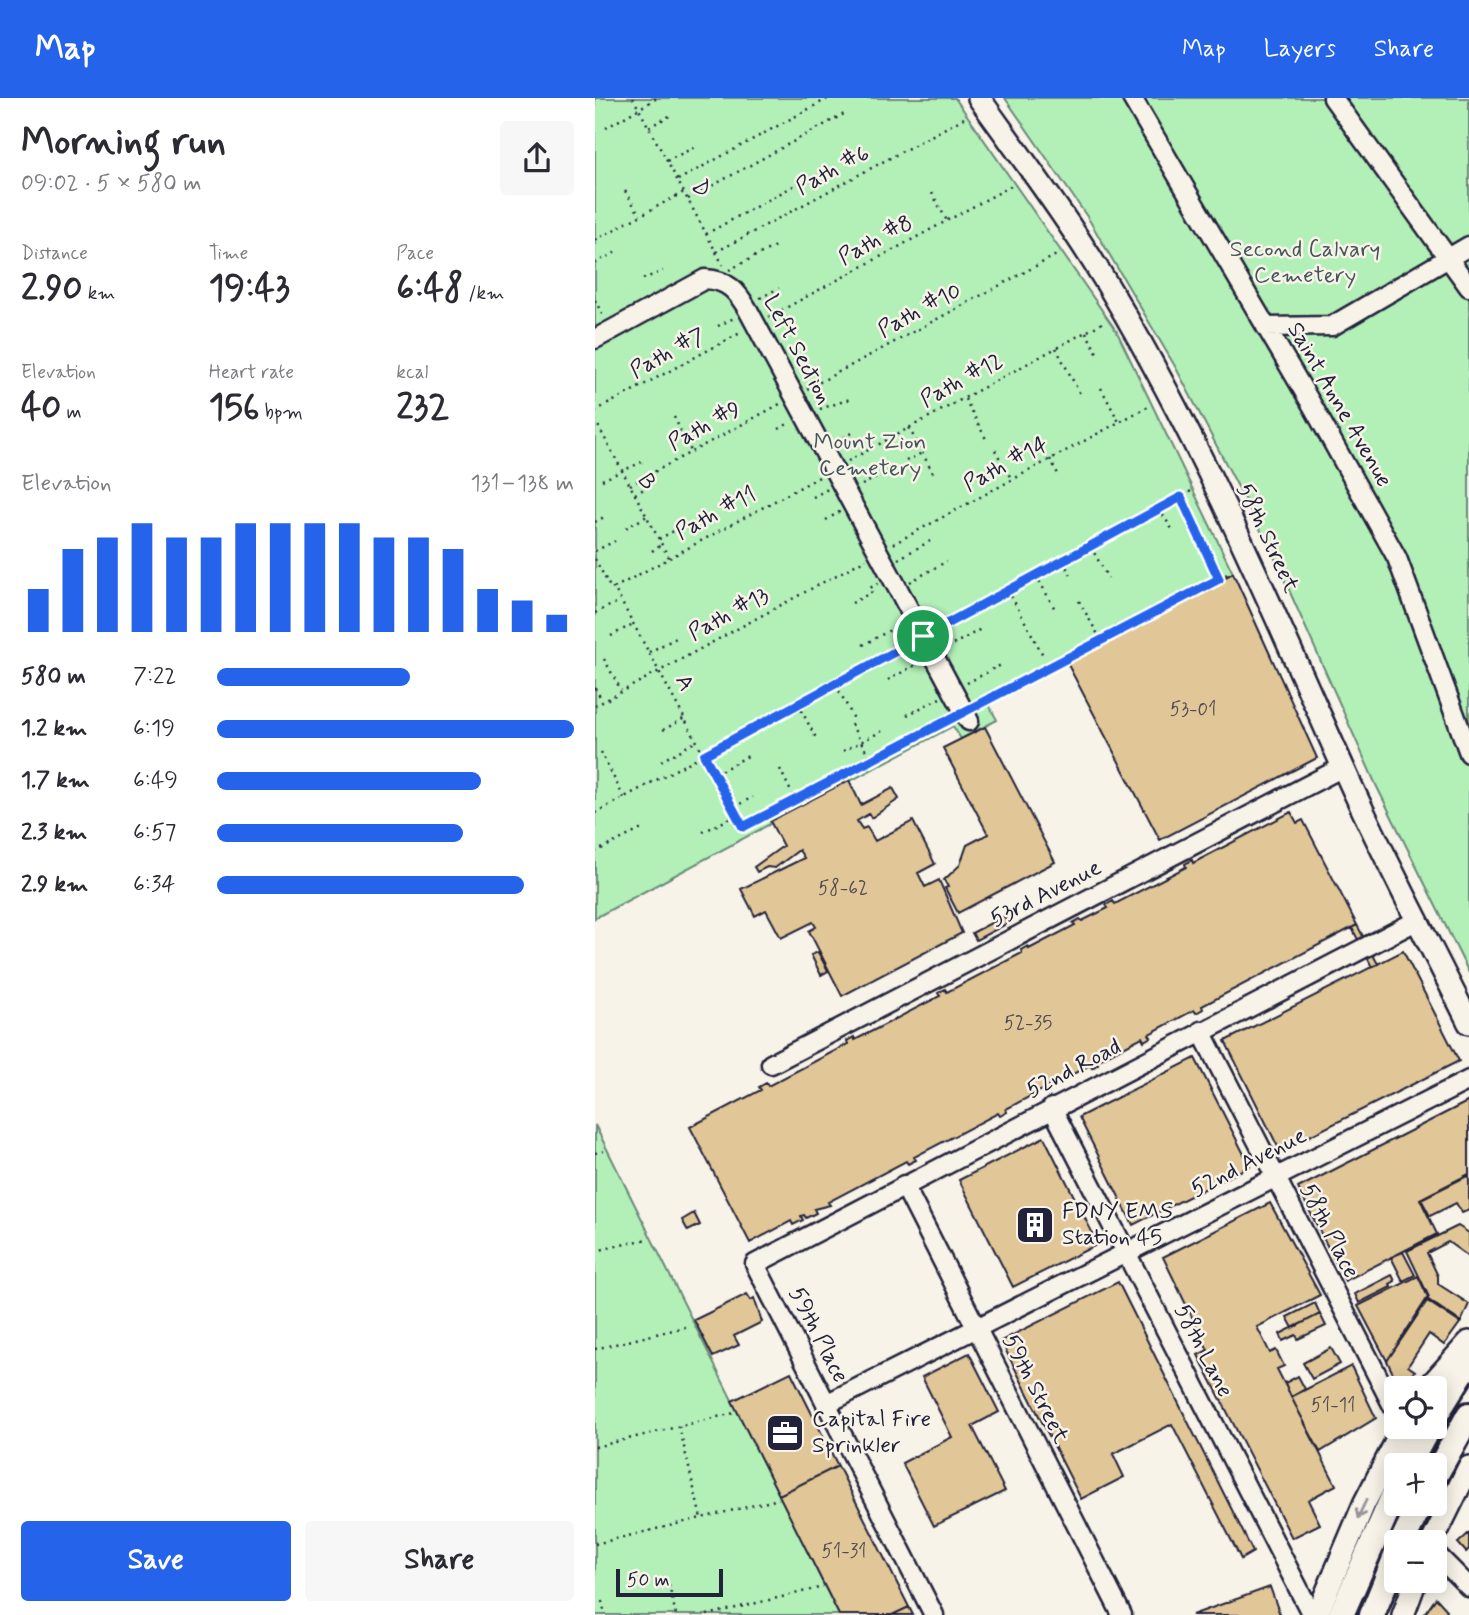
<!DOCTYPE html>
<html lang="en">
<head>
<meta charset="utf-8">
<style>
  :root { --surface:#fff; --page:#f7f7f7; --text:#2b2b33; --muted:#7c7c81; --accent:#2563eb }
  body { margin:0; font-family:Mynerve,sans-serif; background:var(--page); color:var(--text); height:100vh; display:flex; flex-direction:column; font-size:26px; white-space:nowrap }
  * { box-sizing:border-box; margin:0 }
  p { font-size:23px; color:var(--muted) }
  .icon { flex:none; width:38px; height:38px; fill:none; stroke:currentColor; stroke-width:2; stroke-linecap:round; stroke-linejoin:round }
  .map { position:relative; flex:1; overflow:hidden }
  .panel { display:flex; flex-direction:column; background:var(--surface); width:595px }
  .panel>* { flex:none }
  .controls { position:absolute; left:789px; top:1278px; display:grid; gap:14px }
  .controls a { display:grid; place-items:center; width:63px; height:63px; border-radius:7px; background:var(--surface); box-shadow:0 4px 18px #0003; font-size:35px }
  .scale { position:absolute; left:21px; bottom:18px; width:107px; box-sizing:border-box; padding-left:7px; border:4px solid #22223b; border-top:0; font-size:19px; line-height:24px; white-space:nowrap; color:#22223b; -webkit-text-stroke:5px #f7f3e8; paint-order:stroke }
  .pin { position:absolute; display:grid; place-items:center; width:60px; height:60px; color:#fff; margin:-30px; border:4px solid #fff; border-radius:50%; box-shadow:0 2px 7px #0007 }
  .round { display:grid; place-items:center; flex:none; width:74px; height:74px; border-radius:7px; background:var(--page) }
  .summary { display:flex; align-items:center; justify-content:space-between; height:119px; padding:0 21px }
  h1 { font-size:38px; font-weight:700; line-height:52px }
  .figures { display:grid; grid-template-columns:repeat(3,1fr); gap:10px; height:119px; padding:7px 21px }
  .figures div { display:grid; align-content:center }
  .figures b { font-size:35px; font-weight:700 }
  .figures small { font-size:19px; font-weight:400 }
  .figures p { font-size:19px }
  .chart { height:196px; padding:14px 21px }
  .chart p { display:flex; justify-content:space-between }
  .chart svg { width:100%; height:126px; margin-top:7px; stroke:var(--accent); stroke-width:6 }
  .primary-button { display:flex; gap:14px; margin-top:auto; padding:14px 21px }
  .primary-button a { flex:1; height:80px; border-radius:7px; background:var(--accent); color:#fff; font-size:28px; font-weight:700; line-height:80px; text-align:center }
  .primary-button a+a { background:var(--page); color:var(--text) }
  ul { padding:0 21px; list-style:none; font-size:23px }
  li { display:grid; grid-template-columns:112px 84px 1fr; align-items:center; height:52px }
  li i { height:18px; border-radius:9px; background:var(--accent) }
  header { display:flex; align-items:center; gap:42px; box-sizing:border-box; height:98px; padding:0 35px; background:var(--accent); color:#fff }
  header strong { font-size:33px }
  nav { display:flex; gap:38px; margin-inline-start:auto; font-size:24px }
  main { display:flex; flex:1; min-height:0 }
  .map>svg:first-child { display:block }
  .green { fill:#b2f0b8; stroke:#6a897a; stroke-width:2 }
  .building { fill:#e1c797; stroke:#22223b; stroke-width:2 }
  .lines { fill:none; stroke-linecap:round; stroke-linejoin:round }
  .minor-casing { stroke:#22223b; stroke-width:23 }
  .major-casing { stroke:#22223b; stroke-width:26 }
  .highway-casing { stroke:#22223b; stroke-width:30 }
  .path { stroke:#22223b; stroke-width:2.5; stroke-dasharray:2 5; stroke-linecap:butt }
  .minor { stroke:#f7f3e8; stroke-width:18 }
  .major { stroke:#f7f3e8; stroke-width:21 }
  .highway { stroke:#f7f3e8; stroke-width:24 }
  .oneway { stroke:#97959a }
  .route-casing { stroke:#fff; stroke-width:14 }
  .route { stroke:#2563eb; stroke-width:9 }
  .labels { text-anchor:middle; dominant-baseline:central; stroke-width:5; stroke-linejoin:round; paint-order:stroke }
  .number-label { font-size:19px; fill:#524b52 }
  .street-label { font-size:23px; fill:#22223b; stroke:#f7f3e8 }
  .park-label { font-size:23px; fill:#46565a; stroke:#f7f3e8 }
  .poi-label { font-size:23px; fill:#22223b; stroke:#f7f3e8; text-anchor:start }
</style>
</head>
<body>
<header>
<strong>Map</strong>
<nav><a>Map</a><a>Layers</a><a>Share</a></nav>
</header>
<main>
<section class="panel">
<div class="summary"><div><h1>Morning run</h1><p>09:02 · 5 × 580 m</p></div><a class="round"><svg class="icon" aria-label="share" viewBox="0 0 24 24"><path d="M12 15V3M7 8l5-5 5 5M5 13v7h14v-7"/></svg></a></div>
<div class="figures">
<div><p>Distance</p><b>2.90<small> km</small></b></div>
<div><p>Time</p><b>19:43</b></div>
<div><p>Pace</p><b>6:48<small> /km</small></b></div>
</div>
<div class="figures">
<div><p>Elevation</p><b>40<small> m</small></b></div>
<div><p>Heart rate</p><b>156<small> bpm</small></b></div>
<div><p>kcal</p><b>232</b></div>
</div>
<div class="chart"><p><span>Elevation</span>131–138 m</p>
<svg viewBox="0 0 160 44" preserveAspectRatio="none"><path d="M5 44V29M15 44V15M25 44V11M35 44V6M45 44V11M55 44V11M65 44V6M75 44V6M85 44V6M95 44V6M105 44V11M115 44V11M125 44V15M135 44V29M145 44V33M155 44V38"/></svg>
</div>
<ul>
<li><b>580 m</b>7:22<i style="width:54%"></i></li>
<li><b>1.2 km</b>6:19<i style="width:100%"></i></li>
<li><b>1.7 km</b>6:49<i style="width:74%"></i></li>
<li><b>2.3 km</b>6:57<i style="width:69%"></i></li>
<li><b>2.9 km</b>6:34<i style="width:86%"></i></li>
</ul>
<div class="primary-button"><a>Save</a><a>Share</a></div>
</section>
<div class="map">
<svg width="874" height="1517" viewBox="0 0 874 1517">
  <rect width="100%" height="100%" fill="#f7f3e8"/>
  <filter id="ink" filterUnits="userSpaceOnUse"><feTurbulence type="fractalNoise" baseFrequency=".0143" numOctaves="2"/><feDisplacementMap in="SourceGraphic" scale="14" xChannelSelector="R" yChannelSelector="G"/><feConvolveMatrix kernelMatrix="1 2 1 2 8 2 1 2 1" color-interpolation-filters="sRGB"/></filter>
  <g filter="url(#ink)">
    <!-- green -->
    <path class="green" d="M0 0H360L522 234 638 475 393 605 402 622 366 641 358 628 0 820Z
      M410 0H874V875L781 687 677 454 581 270 493 120Z
      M0 1027 244 1517H0Z"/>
    <!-- building -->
    <path class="building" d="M638 475 722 660 565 742 471 563Z
      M390 629 460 764 363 815 350 790 353 789 349 782 365 767 372 747 393 736 348 650Z
      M254 682 266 707 298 690 304 701 276 720 274 716 262 723 267 731 272 729 280 743 318 723 340 766 323 775 330 789 344 782 367 835 247 898 214 833 221 829 218 824 186 840 171 812 160 818 146 791 209 760 204 752 180 770 172 769 162 774 159 769 188 748 175 723Z
      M696 714 702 725 708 722 762 827 607 908 608 911 601 915 599 912 554 936 556 939 549 943 547 939 502 963 503 966 497 970 495 967 411 1011 412 1014 405 1018 403 1015 319 1059 321 1062 313 1066 311 1063 233 1104 235 1107 219 1111 221 1115 211 1120 209 1117 206 1118 208 1122 198 1127 196 1123 155 1145 95 1029 166 992 164 989 171 985 173 988 253 946 252 943 259 939 260 942 345 898 343 895 350 891 352 894 427 855 426 852 433 848 434 851 480 827 478 825 485 821 487 823 513 810 511 807 518 803 520 806 591 769 590 766 597 762 598 765Z
      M409 818 413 825 381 842 377 835Z
      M762 827 783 866 777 869 757 830Z
      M808 853 864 963 685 1053 630 943Z
      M223 854 233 873 226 877 216 857Z
      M600 960 655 1068 538 1127 484 1019Z
      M874 1003V1076L825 1101 842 1136 750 1183 703 1090Z
      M449 1039 503 1146 418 1189 364 1082Z
      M874 1077V1112L867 1115 861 1105 835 1118 826 1101Z
      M675 1105 725 1197 662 1229 675 1255 681 1252 689 1268 682 1271 741 1387 713 1402 725 1426 697 1440 603 1257 613 1252 568 1159Z
      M99 1115 105 1127 93 1133 87 1122Z
      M863 1128 874 1135V1159L853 1144 832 1155 843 1178V1186L874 1206 866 1224 832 1201 834 1199 812 1153Z
      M808 1154 820 1177 808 1183 796 1159Z
      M797 1177 800 1183 795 1186 796 1189 764 1205 760 1196Z
      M823 1178 833 1199 792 1263 763 1208Z
      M523 1184 658 1454 646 1461 577 1326 518 1356 529 1379 486 1401 406 1243Z
      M152 1196 156 1202 159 1200 167 1224 139 1238 144 1247 118 1259 99 1222Z
      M832 1203 865 1225 849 1247 834 1236 813 1268 820 1273 805 1290 792 1263Z
      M720 1205 725 1216 698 1230 692 1219Z
      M725 1216 731 1228 703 1241 701 1237 688 1243 685 1236Z
      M736 1250 745 1266 717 1281 708 1265Z
      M374 1255 404 1314 377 1328 410 1393 339 1428 307 1365 357 1339 327 1279Z
      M756 1268 781 1320 725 1354 696 1299Z
      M196 1274 243 1368 184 1397 137 1303Z
      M703 1278 710 1291 696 1299 690 1285Z
      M243 1368 314 1509 297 1517H244L184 1397Z
      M874 1435V1451L871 1454 863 1445Z
      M675 1489 685 1517H597Z
      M841 1500 852 1512 848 1517H829Z
      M314 1509 318 1517H297Z"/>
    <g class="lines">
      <defs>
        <path id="minor" d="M537 0 717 307 802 460 874 655
          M738 0 874 189
          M671 229 737 228 874 148
          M0 241 110 181C133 182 142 193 153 212L374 623
          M606 933 802 1316
          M176 966 748 669
          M457 1010 717 1517
          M309 1087 527 1517
          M231 1306 874 982
          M840 1455 874 1489
          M339 1517 160 1166 823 822"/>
        <path id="major" d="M384 0C430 64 478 128 518 196 611 353 682 522 756 687 793 768 835 846 874 925
          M833 1290 874 1244
          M837 1444 874 1369
          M722 1517 769 1406 809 1328
          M808 1517 821 1482"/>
        <path id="highway" d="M840 1318 874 1263
          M813 1367 834 1328
          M840 1378 874 1317
          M807 1444 826 1405
          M746 1517 802 1390
          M777 1517 802 1456"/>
      </defs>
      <!-- minor casing -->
      <use href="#minor" class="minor-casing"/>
      <!-- major casing -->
      <use href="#major" class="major-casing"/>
      <!-- highway casing -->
      <use href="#highway" class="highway-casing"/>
      <!-- path -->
      <path class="path" d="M38 0 128 167
        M54 29 78 16
        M11 30 62 0
        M72 63 100 49
        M83 82 234 0
        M30 93 45 117
        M337 95 352 123
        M93 101 249 16
        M111 136 204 85
        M0 142 89 94
        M121 154 369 20
        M0 165 23 153
        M134 172 180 148
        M48 181 68 173
        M165 200 184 190
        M0 202 8 218
        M174 219 418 87
        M123 228 141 219
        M491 234 502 255
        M461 250 485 296
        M506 290 524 324
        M212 291 465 155
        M370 301 391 341
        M225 311 255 301
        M0 313 147 234
        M79 319 96 353
        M0 322 74 460
        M314 330 339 377
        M184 331 196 324
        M243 343 259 334
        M400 352 417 382
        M455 361 463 376
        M253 363 511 223
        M311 363 327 355
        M7 382 47 364
        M35 387 185 306
        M267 387 299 371
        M40 396 56 387
        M218 399 233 391
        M586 399 624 481
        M564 411 577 431
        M231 422 246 413
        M0 424 9 419
        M31 430 52 418
        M64 441 88 428
        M298 446 554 308
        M496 449 513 480
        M0 453 20 443
        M57 453 66 447
        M0 461 16 491 19 490 148 729 355 621
        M303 461 335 443
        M468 463 478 481
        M441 477 461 513
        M315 484 352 463
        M19 490 226 378
        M413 492 449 559
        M484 503 506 542
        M257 505 277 494 275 490 284 485
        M0 515 25 503
        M342 531 598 392
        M16 538 38 526
        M268 547 306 526
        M352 550 386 531
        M54 554 85 538
        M9 561 26 592
        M293 582 324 565
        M372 585 406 567
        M241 587 259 621
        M0 590 7 602
        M203 606 221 640
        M382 607 636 474
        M0 608 271 461
        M312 617 345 600
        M256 626 276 662
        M68 632 90 620
        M248 653 287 633
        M6 654 29 700
        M66 663 102 643
        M185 671 200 702
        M120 676 153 658
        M139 709 158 699
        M0 715 314 546
        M108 734 142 717
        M0 754 49 730
        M0 1055 10 1053
        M0 1153 52 1141
        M0 1251 90 1229
        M84 1328 106 1420
        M0 1349 139 1315
        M0 1446 184 1401
        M74 1487 81 1517
        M0 1491 2 1498
        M7 1503 10 1517
        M112 1517 228 1489"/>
      <!-- minor -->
      <use href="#minor" class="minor"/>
      <!-- major -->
      <use href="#major" class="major"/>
      <!-- highway -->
      <use href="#highway" class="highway"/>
    </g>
    <!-- one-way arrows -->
    <defs><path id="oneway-shaft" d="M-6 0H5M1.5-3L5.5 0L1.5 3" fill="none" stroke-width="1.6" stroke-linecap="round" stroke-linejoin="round" transform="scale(1.75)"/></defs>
    <use class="oneway" href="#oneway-shaft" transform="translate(767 1411) rotate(115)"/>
  </g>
  <g class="lines" filter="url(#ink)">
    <defs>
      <path id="route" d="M586 399 624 481 148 729 109 657Z"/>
    </defs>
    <!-- route casing -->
    <use href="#route" class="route-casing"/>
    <!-- route -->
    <use href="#route" class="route"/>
  </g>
  <!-- icons -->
  <defs>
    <symbol id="building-square" viewBox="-11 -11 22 22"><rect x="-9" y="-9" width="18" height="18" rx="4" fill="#22223b" stroke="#f7f3e8"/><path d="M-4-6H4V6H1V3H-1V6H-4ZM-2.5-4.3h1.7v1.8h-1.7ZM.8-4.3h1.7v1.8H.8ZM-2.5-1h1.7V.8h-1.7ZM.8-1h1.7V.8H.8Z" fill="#fff"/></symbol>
    <symbol id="office-square" viewBox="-11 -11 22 22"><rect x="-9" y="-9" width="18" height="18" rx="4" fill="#22223b" stroke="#f7f3e8"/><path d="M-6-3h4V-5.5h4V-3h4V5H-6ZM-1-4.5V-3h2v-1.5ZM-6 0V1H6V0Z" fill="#fff"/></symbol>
  </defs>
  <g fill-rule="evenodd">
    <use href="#building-square" x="418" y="1105" width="44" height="44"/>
    <use href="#office-square" x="168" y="1313" width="44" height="44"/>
  </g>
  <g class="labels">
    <!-- number labels -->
    <g class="number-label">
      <text x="598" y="611">53-01</text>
      <text x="248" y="790">58-62</text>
      <text x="433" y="925">52-35</text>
      <text x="738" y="1307">51-11</text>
      <text x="249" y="1453">51-31</text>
    </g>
    <!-- street labels -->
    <g class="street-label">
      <text transform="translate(238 73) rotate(-28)">Path #6</text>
      <text transform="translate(105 91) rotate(62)">D</text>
      <text transform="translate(281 143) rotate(-28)">Path #8</text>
      <text transform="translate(325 213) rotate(-28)">Path #10</text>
      <text transform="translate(202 252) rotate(62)">Left Section</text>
      <text transform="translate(73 256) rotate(-28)">Path #7</text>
      <text transform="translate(367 283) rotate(-28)">Path #12</text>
      <text transform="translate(744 307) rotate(60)">Saint Anne Avenue</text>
      <text transform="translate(110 329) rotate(-28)">Path #9</text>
      <text transform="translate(411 367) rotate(-28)">Path #14</text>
      <text transform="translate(51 384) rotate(62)">B</text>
      <text transform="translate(121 416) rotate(-28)">Path #11</text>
      <text transform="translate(672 440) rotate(65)">58th Street</text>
      <text transform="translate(134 517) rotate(-28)">Path #13</text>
      <text transform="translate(89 585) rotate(62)">A</text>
      <text transform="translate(451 796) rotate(-27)">53rd Avenue</text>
      <text transform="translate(479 971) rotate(-27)">52nd Road</text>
      <text transform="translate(654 1065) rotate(-27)">52nd Avenue</text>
      <text transform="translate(734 1133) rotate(63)">58th Place</text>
      <text transform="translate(223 1237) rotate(63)">59th Place</text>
      <text transform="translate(608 1253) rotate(63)">58th Lane</text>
      <text transform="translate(440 1291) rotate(63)">59th Street</text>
    </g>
    <!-- park labels -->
    <g class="park-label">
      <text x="710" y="152">Second Calvary<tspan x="710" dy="26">Cemetery</tspan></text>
      <text x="275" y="345">Mount Zion<tspan x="275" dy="26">Cemetery</tspan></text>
    </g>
    <!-- poi labels -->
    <g class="poi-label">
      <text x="467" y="1114">FDNY EMS<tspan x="467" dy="26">Station 45</tspan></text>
      <text x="217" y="1322">Capital Fire<tspan x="217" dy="26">Sprinkler</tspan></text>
    </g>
  </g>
</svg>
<div class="controls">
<a><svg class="icon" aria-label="locate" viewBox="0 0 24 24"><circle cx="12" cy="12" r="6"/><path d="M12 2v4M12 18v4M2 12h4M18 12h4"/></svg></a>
<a>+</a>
<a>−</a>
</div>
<div class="scale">50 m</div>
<div class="pin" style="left:328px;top:538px;background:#1e9e55"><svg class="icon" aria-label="arrive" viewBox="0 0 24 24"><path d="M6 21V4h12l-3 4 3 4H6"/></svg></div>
</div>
</main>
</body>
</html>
